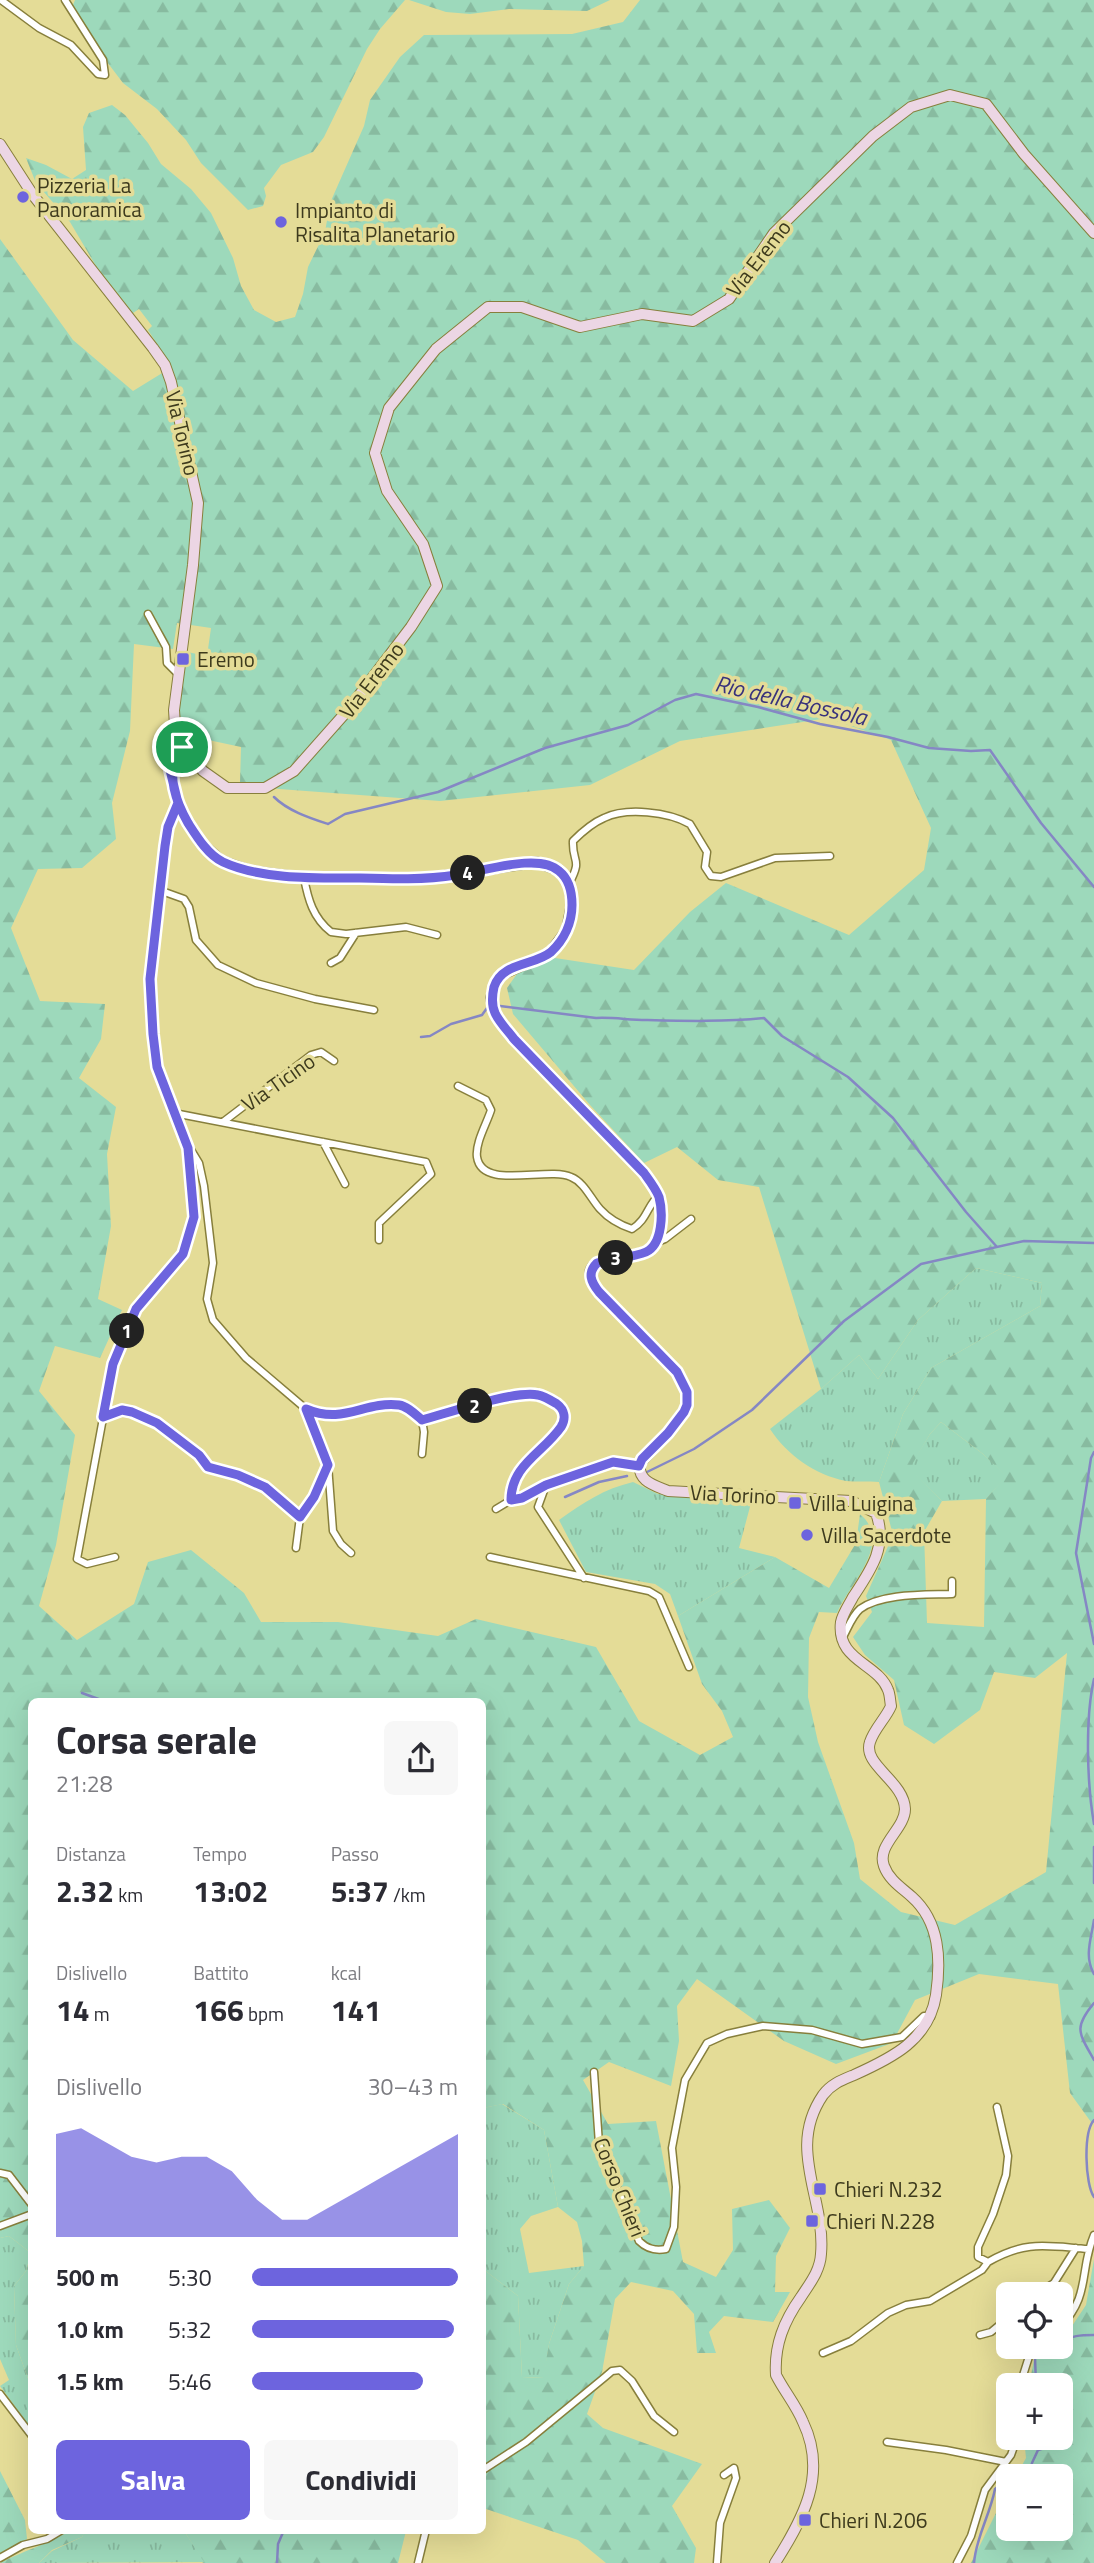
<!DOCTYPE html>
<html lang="it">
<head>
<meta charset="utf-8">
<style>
  :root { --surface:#fff; --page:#f7f7f7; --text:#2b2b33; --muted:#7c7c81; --accent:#6d64de }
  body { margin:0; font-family:"Titillium Web",sans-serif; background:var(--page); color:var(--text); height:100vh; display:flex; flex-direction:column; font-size:26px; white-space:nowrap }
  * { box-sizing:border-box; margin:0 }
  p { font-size:23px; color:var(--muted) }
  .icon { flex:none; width:38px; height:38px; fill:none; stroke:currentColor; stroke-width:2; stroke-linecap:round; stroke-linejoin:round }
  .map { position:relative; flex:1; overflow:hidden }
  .side { position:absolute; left:28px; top:1698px; width:458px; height:836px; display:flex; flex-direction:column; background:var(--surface); border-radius:10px; box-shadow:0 7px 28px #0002 }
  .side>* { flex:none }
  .fabs { position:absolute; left:996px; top:2282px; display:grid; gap:14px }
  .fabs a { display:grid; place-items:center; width:77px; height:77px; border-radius:10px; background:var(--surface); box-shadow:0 7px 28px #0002; font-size:35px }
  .pin { position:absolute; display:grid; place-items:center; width:60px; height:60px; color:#fff; margin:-30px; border:4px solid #fff; border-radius:50%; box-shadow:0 2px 7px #0007 }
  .km { position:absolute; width:35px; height:35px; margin:-18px; border-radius:50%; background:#222; color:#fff; font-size:19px; line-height:35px; text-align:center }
  .round { display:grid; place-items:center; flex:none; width:74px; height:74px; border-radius:10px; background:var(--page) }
  .headline { display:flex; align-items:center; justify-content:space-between; height:119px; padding:0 28px }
  h1 { font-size:38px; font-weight:700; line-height:52px }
  .figures { display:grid; grid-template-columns:repeat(3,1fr); gap:10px; height:119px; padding:7px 28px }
  .figures div { display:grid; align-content:center }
  .figures b { font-size:30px; font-weight:700 }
  .figures small { font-size:19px; font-weight:400 }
  .figures p { font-size:19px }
  .chart { height:196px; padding:14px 28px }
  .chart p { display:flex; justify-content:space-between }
  .chart svg { width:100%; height:126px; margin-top:7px; fill:var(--accent); opacity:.7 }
  .button { display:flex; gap:14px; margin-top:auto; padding:14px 28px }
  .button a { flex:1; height:80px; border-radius:10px; background:var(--accent); color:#fff; font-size:28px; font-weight:700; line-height:80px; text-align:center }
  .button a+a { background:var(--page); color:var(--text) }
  ul { padding:0 28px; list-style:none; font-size:23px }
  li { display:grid; grid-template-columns:112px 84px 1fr; align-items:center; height:52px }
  li i { height:18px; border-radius:9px; background:var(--accent) }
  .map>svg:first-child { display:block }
  .grass { fill:url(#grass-tufts) }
  .forest { fill:url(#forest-firs); fill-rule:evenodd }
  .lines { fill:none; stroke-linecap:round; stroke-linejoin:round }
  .stream { stroke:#8587c4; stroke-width:2.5 }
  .street-casing { stroke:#877f3c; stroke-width:9 }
  .secondary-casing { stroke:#877f3c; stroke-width:12 }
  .street { stroke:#fff; stroke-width:6 }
  .secondary { stroke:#ecd6e4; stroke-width:10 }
  .route-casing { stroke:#fff; stroke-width:14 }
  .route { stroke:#6d64de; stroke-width:9 }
  .poi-dot { fill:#6d64de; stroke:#e4dc97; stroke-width:2.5 }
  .labels { text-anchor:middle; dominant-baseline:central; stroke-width:7; stroke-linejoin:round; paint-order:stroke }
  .poi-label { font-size:21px; fill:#3d3a1d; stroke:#e4dc97; text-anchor:start }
  .street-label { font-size:21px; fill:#3d3a1d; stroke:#e4dc97 }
  .water-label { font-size:23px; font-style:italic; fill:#38327c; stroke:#e4dc97 }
</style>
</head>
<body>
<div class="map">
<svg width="1094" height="2563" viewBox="0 0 1094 2563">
  <defs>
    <pattern id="grass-tufts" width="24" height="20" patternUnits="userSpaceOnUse" patternTransform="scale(1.75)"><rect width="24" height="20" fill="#9dd9bb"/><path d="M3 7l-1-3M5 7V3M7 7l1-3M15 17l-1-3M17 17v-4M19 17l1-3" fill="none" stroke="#88bba0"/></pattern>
    <pattern id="forest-firs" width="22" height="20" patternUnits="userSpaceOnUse" patternTransform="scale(1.75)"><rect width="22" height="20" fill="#9dd9bb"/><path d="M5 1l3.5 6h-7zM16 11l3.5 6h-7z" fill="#88bba0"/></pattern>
  </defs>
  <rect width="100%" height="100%" fill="#e4dc97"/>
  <!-- grass -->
  <path class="grass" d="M976 1268 1042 1283 1040 1306 931 1368 903 1414 879 1482C868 1481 856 1482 846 1481 815 1475 787 1455 770 1429L821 1389 859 1355 878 1379 918 1320Z
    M941 1422 983 1454 1007 1476 986 1499 942 1501 909 1468 930 1434Z
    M633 1482 658 1494 751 1503 739 1548 775 1557 678 1616 670 1594 655 1584 586 1572 559 1520C584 1502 604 1489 633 1482Z
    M502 2104 544 2130 558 2207 531 2216 520 2229 529 2273 584 2266 569 2284 549 2344 544 2378 522 2377 518 2296 483 2269V2108Z
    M9 2236 31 2253 26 2271 14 2286 16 2345 31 2387 30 2427 0 2386 9 2380 0 2359V2238Z
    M85 2530H171L186 2534 205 2562 39 2563 52 2551 82 2537Z"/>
  <!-- forest -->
  <path class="forest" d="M75 0H405L380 29 367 49 324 137 313 152 281 165 264 188 266 196 263 206 248 210 201 163 186 140 157 109 123 83 82 29 73 5Z
    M409 0H610L587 11 509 9 470 14 446 12Z
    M640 0H1094V2123L1091 2122 1070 2093 1058 1984 979 1974 915 2000 892 2043 836 2064 784 2041 697 1979 677 2006 679 2041 671 2086 609 2062 583 2080 608 2124 656 2121 683 2262 716 2277 733 2250 732 2209 769 2200 790 2228 776 2256 775 2292H790L773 2322 724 2316 709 2332 716 2353H697L694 2314 673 2291 631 2282 615 2299 602 2372 587 2414 603 2428 702 2464 672 2506 696 2548 694 2563H606L578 2540 483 2508V2269L518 2296 522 2377 543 2378 549 2344 569 2284 584 2266 582 2241 577 2222 558 2207 544 2130 503 2104 483 2108V1701H32L31 2253 9 2236 0 2238V239L73 340 133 391 172 367 148 330 152 326 139 309 133 313 96 266 70 222 36 183 26 158 46 165 72 179 86 170 83 127 89 113 112 105 125 115 148 143 161 164 191 189 211 213 233 258 241 286 254 310 276 322 295 317 303 294 308 267 325 232 330 203 364 126 370 100 400 57 424 35 572 34 623 22ZM177 623 211 628 207 656 187 652 178 707 185 735 241 747 240 783 279 789 440 801 590 785 680 741 828 718 891 740 931 828 924 870 849 935 726 883 690 912 634 970 555 958 519 971 507 988 513 1014 590 1105 644 1163 677 1147 718 1180 759 1187 821 1389 859 1355 878 1379 918 1320 976 1268 1042 1283 1040 1306 931 1368 903 1414 879 1482 893 1535 866 1596 872 1612 853 1637 865 1655 894 1680 904 1725 934 1744 980 1710 994 1672 1035 1678 1067 1653 1046 1872 955 1925 901 1912 860 1879 854 1843 818 1742 808 1697 809 1638 819 1612 837 1613C849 1584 894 1543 860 1514L856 1543 829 1588 775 1557 678 1616 702 1684 722 1711 733 1737 700 1755 639 1721 596 1647 476 1619 438 1636 338 1622H261L244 1593 191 1550 148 1562 134 1604 77 1640 39 1606 56 1545 75 1435 39 1391 55 1346 100 1358 122 1310 98 1299 111 1226 107 1154 116 1107 79 1078 101 1039 105 1004 40 1001 11 928 38 869 82 868 116 839 112 803 130 731 134 644 173 649ZM941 1422 983 1454 1006 1476 986 1499 984 1627 927 1623 924 1532 942 1501 910 1468 930 1434Z
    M31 2255H32L31 2387 16 2345 14 2286 26 2271Z
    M1094 2259V2563H971L1008 2489V2529H1060V2476H1016L1026 2458 1024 2438H1060V2385H1029L1035 2355 1048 2347H1060L1061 2339 1066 2335 1086 2305Z
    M0 2471 25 2520 27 2539 0 2553Z
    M69 2531H85L82 2537 52 2550 39 2563H0C23 2551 48 2544 69 2531Z
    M171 2531H406L398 2563H202L204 2562 186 2534Z"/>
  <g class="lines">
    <!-- stream -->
    <path class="stream" d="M274 797C288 811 310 818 328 824L345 814 438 792 545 748 628 725 675 700 696 694 758 707 820 724 888 737 929 748 971 751 990 750 1041 823 1094 887
      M500 1006 596 1018C613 1017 629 1020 646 1020 686 1021 724 1022 764 1018L782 1036 848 1077 893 1118 966 1212 997 1247
      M421 1037 430 1036 451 1024 482 1015 487 1008
      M1094 1452 1091 1458 1076 1553 1094 1644
      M647 1472 694 1449 752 1410 844 1321 921 1264 1024 1241 1094 1243
      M565 1497 599 1482 627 1476
      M1094 1679C1085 1718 1087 1784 1094 1824
      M82 1693 104 1701
      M1094 1847V1883
      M1094 1920C1091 1939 1084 1957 1094 1974
      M1094 2003C1073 2028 1079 2033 1094 2060
      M1094 2120C1083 2132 1085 2184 1094 2197
      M1060 2344C1069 2335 1083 2335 1094 2335
      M1036 2385 1035 2357 1037 2353H1046L1058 2347
      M1029 2476 1032 2463 1038 2450 1048 2447 1049 2438
      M277 2563 278 2544 284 2530
      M974 2563C976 2537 990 2515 995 2489L1004 2482H1008"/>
    <defs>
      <path id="street" d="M1 0 39 28 71 45 98 74 105 75 103 60 65 0
        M148 614 166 647 167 663 178 674
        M178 803 168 827 165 846 150 979 153 1034 157 1067 182 1135 199 1163 204 1186 213 1263 207 1299 213 1320 246 1358 306 1409 328 1465 333 1531 341 1544 351 1553
        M304 878C308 899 313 918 331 932L346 934 406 927 437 935
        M569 884C583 857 572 864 573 841 582 832 592 823 604 818 627 807 668 812 690 824L707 852 705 867 711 876 721 877 775 858 830 856
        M159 890 184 899 189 907 196 940 218 965 256 983 315 999 374 1010
        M331 963 340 958 356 933
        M458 1086 486 1100 491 1110C487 1123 475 1143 477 1157 482 1191 548 1166 571 1177 584 1182 591 1199 600 1209 609 1219 620 1225 632 1229 647 1220 647 1206 659 1195
        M174 1113 426 1162 431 1174 379 1223V1240
        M223 1122 311 1055 321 1052 334 1061
        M323 1142 345 1184
        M655 1243 665 1239 691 1219
        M306 1409C344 1425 364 1401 399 1405 407 1406 415 1414 422 1420L424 1432 422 1454
        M103 1417 122 1410 132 1412 157 1423 199 1455 208 1467 238 1475 265 1487 300 1517 314 1498 327 1466
        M422 1420C448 1413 514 1390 538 1395 544 1396 552 1401 557 1404 565 1410 566 1419 561 1427 543 1453 512 1466 511 1500L521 1498 546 1485
        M496 1509 511 1500
        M296 1548 300 1517
        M115 1557 87 1564 77 1559 113 1364 136 1309 183 1253 193 1218 188 1150
        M490 1557 649 1591 659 1597 689 1667
        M584 1578 538 1507 546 1485 613 1462 639 1467
        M843 1637C848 1628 852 1616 860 1609 882 1593 925 1595 952 1594V1581
        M594 2072 599 2144 639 2241C647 2249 655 2251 666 2249L674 2227 676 2187 672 2148 685 2080 707 2043 727 2034 763 2026 812 2030 862 2044 902 2037 924 2016 931 2017
        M997 2107 1008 2156 1006 2175 993 2214 978 2247V2257L988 2262C1026 2240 1046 2246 1088 2249
        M0 2173 9 2175 32 2205
        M0 2226 32 2214
        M1037 2294 1054 2283 1076 2248
        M1060 2327C1091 2296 1079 2271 1094 2235
        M980 2335 991 2332 1008 2318
        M823 2353 851 2341 888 2313 906 2305 930 2301 982 2270 988 2262
        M1020 2385 1032 2347
        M0 2394 32 2436
        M887 2442 946 2450 1006 2462
        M483 2470 526 2442 605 2377 612 2371 620 2370 632 2381 654 2416 674 2432
        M0 2558 23 2545 47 2539 62 2530
        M418 2563 426 2530
        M717 2563 720 2523 736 2478 734 2468 724 2475
        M957 2563 971 2536 985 2490 1011 2455 1017 2438"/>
      <path id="secondary" d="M0 144 33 195 153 348 165 365 171 382 198 503 193 565 174 710 176 741 182 747 176 753 170 770 178 803 186 820 200 842 221 861 250 871 304 878 424 879 536 862 559 870 569 884 572 903 567 930 550 953 503 974 496 982 491 998 495 1014 514 1039 644 1173C649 1181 656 1189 659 1197 663 1213 663 1245 645 1252 626 1261 569 1253 599 1292L677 1372 687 1392V1405L684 1411 668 1433 640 1463C637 1481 654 1485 668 1491L851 1501 876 1513C888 1546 871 1570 853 1597 849 1605 843 1613 841 1622 836 1661 878 1663 888 1690 890 1694 890 1701 891 1706 886 1718 874 1729 870 1742 862 1765 904 1781 905 1809 905 1829 876 1845 884 1866 889 1880 902 1888 912 1897 940 1922 941 1960 936 1995 929 2040 892 2058 854 2075 842 2080 831 2084 823 2095 786 2149 826 2198 821 2254 820 2271 810 2283 801 2297 784 2321 774 2345 776 2375 784 2391 796 2405 803 2422 828 2474 803 2519 775 2563
        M182 747 203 771 227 788H265L294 771 348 710 411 627 437 586 423 544 387 491 375 453 389 408 436 349 488 307H522L580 327 642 314 693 321 729 299 774 233 873 136 911 107 950 95 986 104 1024 154 1094 233"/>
    </defs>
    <!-- street casing -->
    <use href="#street" class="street-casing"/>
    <!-- secondary casing -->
    <use href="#secondary" class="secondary-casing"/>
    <!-- street -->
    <use href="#street" class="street"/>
    <!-- secondary -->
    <use href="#secondary" class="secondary"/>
  </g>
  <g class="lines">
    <defs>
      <path id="route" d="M182 747 176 752 170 770 178 803 168 827 165 846 150 979 153 1034 157 1067 188 1148 194 1217 183 1254 136 1309 113 1364 103 1417 122 1410 132 1412 157 1423 199 1455 208 1467 238 1475 265 1487 300 1517 314 1497 328 1465 306 1409C344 1425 364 1401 399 1405 407 1406 415 1414 422 1420 448 1413 514 1390 538 1395 544 1396 552 1401 557 1404 565 1410 566 1419 561 1427 543 1453 511 1465 511 1500L522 1498 546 1485 613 1462 639 1466 642 1459 668 1433 684 1412 687 1405V1392L677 1372 599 1292C591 1282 587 1273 597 1263 611 1259 635 1257 646 1252 663 1244 663 1212 659 1197 656 1189 649 1180 644 1173L514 1039C508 1031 499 1022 495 1013 491 1004 492 996 494 987 502 962 534 966 551 952 564 940 572 923 572 905 572 893 569 879 559 871 539 852 482 872 456 875 424 880 392 879 360 878 318 878 262 880 223 862 208 855 197 837 188 823 175 800 168 778 176 752L170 746 176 741 182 747"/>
    </defs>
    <!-- route casing -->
    <use href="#route" class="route-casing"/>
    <!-- route -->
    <use href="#route" class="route"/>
  </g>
  <!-- markers -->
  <g class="poi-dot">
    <circle cx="23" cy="197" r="7"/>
    <circle cx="281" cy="222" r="7"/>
    <rect x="176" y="652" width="14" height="14" rx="3.5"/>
    <rect x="788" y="1496" width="14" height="14" rx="3.5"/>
    <circle cx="807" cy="1535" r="7"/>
    <rect x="813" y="2182" width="14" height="14" rx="3.5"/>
    <rect x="805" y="2214" width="14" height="14" rx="3.5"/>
    <rect x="798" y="2513" width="14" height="14" rx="3.5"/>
  </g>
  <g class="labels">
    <!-- poi labels -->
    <g class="poi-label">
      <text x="37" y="185">Pizzeria La<tspan x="37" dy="24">Panoramica</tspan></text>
      <text x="295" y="210">Impianto di<tspan x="295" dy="24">Risalita Planetario</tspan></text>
      <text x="197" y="659">Eremo</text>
      <text x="809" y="1503">Villa Luigina</text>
      <text x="821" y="1535">Villa Sacerdote</text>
      <text x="834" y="2189">Chieri N.232</text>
      <text x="826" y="2221">Chieri N.228</text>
      <text x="819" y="2520">Chieri N.206</text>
    </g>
    <!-- street labels -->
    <g class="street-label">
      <text transform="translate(758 258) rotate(-52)">Via Eremo</text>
      <text transform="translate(183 433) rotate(77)">Via Torino</text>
      <text transform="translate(371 680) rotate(-52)">Via Eremo</text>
      <text transform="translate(278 1082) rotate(-35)">Via Ticino</text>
      <text transform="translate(733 1494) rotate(3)">Via Torino</text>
      <text transform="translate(620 2187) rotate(68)">Corso Chieri</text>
    </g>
    <!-- water labels -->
    <g class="water-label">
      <text transform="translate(791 700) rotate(13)">Rio della Bossola</text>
    </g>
  </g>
</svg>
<div class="fabs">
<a><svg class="icon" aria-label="locate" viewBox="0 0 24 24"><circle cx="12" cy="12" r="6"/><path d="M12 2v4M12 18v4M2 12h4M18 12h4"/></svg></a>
<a>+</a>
<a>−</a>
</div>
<div class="pin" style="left:182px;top:747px;background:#1e9e55"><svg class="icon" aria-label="arrive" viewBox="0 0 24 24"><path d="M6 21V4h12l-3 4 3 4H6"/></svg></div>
<b class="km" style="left:127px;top:1331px">1</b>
<b class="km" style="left:475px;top:1406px">2</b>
<b class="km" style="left:616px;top:1258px">3</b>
<b class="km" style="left:468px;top:873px">4</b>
<section class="side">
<div class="headline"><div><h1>Corsa serale</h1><p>21:28</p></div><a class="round"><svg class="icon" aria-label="share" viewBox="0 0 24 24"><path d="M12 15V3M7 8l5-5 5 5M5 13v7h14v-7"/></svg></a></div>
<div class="figures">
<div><p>Distanza</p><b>2.32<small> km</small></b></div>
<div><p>Tempo</p><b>13:02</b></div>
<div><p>Passo</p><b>5:37<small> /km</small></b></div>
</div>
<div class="figures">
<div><p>Dislivello</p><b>14<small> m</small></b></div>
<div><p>Battito</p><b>166<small> bpm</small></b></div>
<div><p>kcal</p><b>141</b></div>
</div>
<div class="chart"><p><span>Dislivello</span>30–43 m</p>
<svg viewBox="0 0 160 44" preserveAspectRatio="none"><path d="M0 44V8L10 6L20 11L30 16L40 18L50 16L60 16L70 21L80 31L90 38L100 38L110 33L120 28L130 23L140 18L150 13L160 8V44z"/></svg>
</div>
<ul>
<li><b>500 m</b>5:30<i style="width:100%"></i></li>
<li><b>1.0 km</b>5:32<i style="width:98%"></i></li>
<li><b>1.5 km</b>5:46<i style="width:83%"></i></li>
</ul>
<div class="button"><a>Salva</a><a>Condividi</a></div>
</section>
</div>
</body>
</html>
